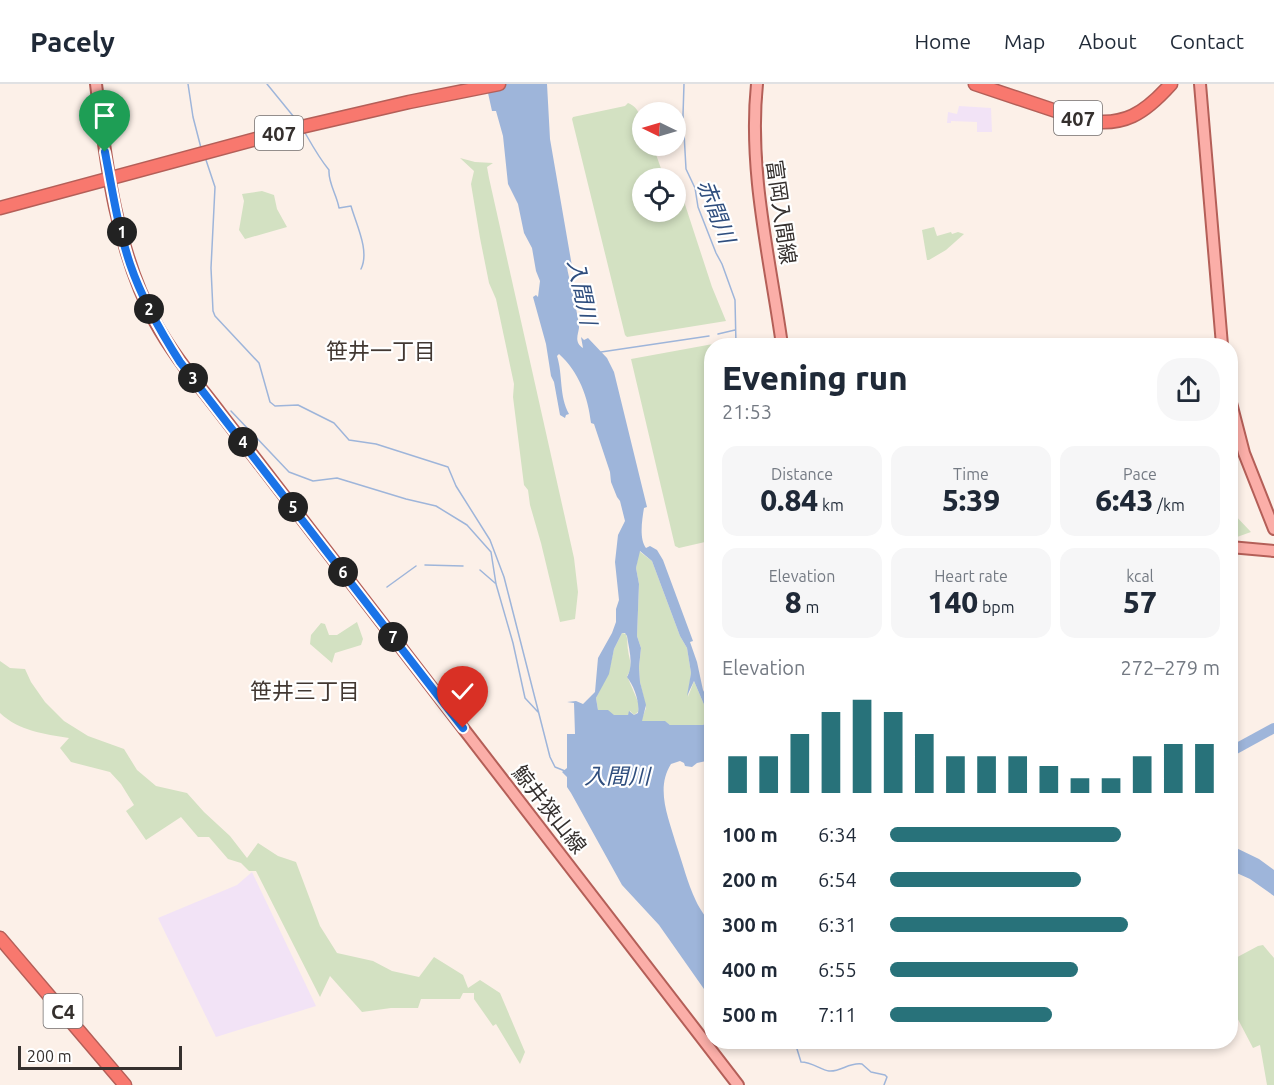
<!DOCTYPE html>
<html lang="en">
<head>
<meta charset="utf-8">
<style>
  :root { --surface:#fff; --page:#f6f6f7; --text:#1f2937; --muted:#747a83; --line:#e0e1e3; --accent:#28727a }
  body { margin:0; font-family:Ubuntu,"Noto Sans JP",sans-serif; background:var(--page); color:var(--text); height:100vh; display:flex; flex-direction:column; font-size:22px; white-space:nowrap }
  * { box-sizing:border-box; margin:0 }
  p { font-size:20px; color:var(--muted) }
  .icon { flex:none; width:33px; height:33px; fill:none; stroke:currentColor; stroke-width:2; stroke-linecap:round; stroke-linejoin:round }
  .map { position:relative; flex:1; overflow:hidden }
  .drawer { position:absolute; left:704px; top:254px; width:534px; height:711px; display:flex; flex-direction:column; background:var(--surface); border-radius:24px; box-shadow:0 3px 9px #0003 }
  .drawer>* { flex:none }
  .needle { width:39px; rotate:275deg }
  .controls { position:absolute; left:632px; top:18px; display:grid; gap:12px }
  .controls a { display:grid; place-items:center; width:54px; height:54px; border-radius:50%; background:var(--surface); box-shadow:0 3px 9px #0003; font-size:30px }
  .scale { position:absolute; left:18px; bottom:15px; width:164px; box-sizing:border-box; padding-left:6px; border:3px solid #35302e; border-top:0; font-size:16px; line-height:21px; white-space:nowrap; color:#35302e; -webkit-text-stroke:4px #fff; paint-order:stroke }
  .pin { position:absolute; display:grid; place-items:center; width:51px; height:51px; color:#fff; margin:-62px -26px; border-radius:50% 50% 50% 0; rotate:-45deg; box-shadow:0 0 6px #0007 }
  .pin .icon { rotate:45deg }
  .km { position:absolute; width:30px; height:30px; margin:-15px; border-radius:50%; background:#222; color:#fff; font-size:16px; line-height:30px; text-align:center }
  .round { display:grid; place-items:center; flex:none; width:63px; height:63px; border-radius:24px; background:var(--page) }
  .summary { display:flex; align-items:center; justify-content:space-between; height:102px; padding:0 18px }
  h1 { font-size:33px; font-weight:800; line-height:45px }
  .figures { display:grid; grid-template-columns:repeat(3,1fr); gap:9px; height:102px; padding:6px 18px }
  .figures div { display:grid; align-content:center; border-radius:15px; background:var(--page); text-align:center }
  .figures b { font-size:30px; font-weight:800 }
  .figures small { font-size:16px; font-weight:400 }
  .figures p { font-size:16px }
  .chart { height:168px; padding:12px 18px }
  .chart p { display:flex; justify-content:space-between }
  .chart svg { width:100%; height:108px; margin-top:6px; stroke:var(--accent); stroke-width:6 }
  ul { padding:0 18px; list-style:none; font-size:20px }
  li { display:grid; grid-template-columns:96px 72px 1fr; align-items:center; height:45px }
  li i { height:15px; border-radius:8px; background:var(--accent) }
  header { display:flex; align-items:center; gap:36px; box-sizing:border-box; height:84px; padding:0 30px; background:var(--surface); border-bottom:2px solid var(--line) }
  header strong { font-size:28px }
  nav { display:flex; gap:33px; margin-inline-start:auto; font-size:21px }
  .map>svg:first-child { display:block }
  .education { fill:#f2e3f6 }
  .green { fill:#d3e1c2; fill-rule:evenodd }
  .water { fill:#9eb5da; fill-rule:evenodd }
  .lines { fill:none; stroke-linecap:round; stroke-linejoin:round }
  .stream { stroke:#9eb5da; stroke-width:1.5 }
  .river { stroke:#9eb5da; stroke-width:10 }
  .major-casing { stroke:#b45f58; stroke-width:14 }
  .highway-casing { stroke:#b45f58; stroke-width:15 }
  .major { stroke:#fbaea8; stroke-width:10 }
  .highway { stroke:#f8786e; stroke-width:12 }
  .route-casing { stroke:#fff; stroke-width:12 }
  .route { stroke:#1a73e8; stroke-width:8 }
  .labels { text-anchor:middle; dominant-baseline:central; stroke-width:4.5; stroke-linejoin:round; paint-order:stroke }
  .shield { fill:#fff; stroke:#726e6d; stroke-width:1.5 }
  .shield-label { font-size:20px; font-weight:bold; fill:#35302e }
  .street-label { font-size:21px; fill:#35302e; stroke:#fff }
  .water-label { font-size:22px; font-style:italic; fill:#2f4e7e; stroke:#fff }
  .neighbourhood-label { font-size:22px; fill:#423832; stroke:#fff }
</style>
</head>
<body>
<header>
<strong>Pacely</strong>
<nav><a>Home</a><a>Map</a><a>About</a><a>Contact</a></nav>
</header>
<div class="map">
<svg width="1274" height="1001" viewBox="0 0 1274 1001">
  <rect width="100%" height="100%" fill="#fcf0e8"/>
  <!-- education -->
  <path class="education" d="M959 22 991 24 992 48H977V38L951 37V39H947L948 28 957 30Z
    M252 788 316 922 216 953 158 834 237 801Z"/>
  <!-- green -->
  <path class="green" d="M628 19C645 26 642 46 642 62H653L664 93H676L712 203 726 237 627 253 625 251 572 35 573 33 625 22ZM642 94H675V128H642Z
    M460 74 475 78 493 79 487 83 489 94 574 474 578 508 575 535 560 538 541 459 530 421 528 406 524 401 513 313 514 300 496 215 489 199 480 154 471 100 474 87Z
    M262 107 274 111 277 125 287 143 245 155 239 146 244 117 242 110Z
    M934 143 937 152 951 148 952 150 958 148 964 150 946 166 929 176H927L922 146Z
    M713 260 711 261V402L705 458 679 464 675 462 631 275Z
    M1230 426 1251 448 1237 453 1230 444Z
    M639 467 652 477 680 552 687 564 691 589 688 613 694 597 708 630V635L703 641H670L664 637H641L646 624 640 598 639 583 641 564 637 552 639 500 636 484Z
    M357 538 363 555 361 561 335 569 332 579 310 560 311 551 321 539 325 540 329 551H337Z
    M622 549 626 550C628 556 627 560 628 566 629 576 634 582 627 592L639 620 638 628 634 631 630 627 628 631H613L598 626 596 614 609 587 614 565Z
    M0 577 10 584 25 585 31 598 45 618 64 637 88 652 124 665 137 686 156 702 187 709 204 728 230 752 247 774 258 759 278 772 296 778 320 842 337 869 373 877 392 887 419 893 434 873 463 891 468 904 480 896 500 909 525 968 520 980 496 940 493 942 474 915V909H463L460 915H421L418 924H391L362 928 330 892 320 913 256 787H249L241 779 228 775 209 753H198L181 733 146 756 126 727 134 721 121 700 110 688 71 678 60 664 69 654C44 650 19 647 0 629Z
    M1263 861 1274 874V1001H1267L1260 961 1253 964 1230 920V877L1258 862Z"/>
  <!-- water -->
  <path class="water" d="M486 0H547L550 55 573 188 567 183C568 191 580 237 579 244 578 251 574 258 583 264L581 253 584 256 588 254 607 274 614 288 647 423 644 424C642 436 639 455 646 464L650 462 657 466 663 476 693 557 690 558 697 578 703 606 711 621V676L697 679 692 683 685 682 684 679 680 677 671 680C655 705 669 735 676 760 683 780 687 798 696 817 700 826 709 836 711 845 714 865 711 894 711 915L659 841 622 801 571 709 567 703V693L562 688 567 684V650H575L574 619 567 618 576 617 583 620 595 608 598 574 612 549 616 538V525L619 516 615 478 618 451 625 437 620 417 617 413 611 398 610 388 594 340 591 339C588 313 579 288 559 270L557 272C563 291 559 312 569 330L566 331 565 334 560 331 554 298 551 292 546 260 533 213 536 211 538 213 540 197 536 187 532 164 524 149 518 120 508 100 503 52 496 27H492ZM640 467 652 477 680 552 687 564 691 589 687 612 694 597 708 630V636L703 641H670L665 637H642L646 621 640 598 639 583 641 564 637 552 639 500 636 484ZM622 549H625L627 552C629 565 634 581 627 593 634 602 640 618 638 629L634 631 629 627 628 631H614L608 626H598L596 614 609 590 614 565Z
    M1230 761 1259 775 1274 786V812L1250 795 1230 786Z
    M770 957H866L794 965Z"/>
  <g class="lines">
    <!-- stream -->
    <path class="stream" d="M188 0 193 33 201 64
      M267 0 298 38
      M684 0 683 31 686 85 695 104 698 123 716 169 722 180 735 216 736 261
      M304 47C312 61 319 74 329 86 328 99 337 111 339 124L351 122C356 140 370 167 361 185
      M205 73 215 103 211 184 213 227 215 232 259 279 270 318 275 322 298 321 334 339 349 356 376 360 448 383 456 402 490 456 504 493 550 673 555 683 565 687
      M718 250 735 246
      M601 268 709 252
      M231 327 289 388 313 397 337 394 406 415 436 422 467 441 491 468 496 500 513 559 525 614 538 628
      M425 481 463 482
      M480 486 495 499
      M387 503 416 482
      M797 965 801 978C812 978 821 986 829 987 841 988 849 978 862 980L871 988 885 991 887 993 884 1001"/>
    <!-- river -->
    <path class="river" d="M1230 668 1274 644"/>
    <defs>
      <path id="major" d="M96 0C106 80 116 165 155 238 173 271 198 300 221 330L738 1001
        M757 0C748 87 770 175 782 261
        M1200 0 1222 261
        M1230 315 1244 369 1274 445
        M1230 463 1274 467"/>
      <path id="highway" d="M975 0 1083 36C1124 44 1145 29 1171 0
        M0 124 297 44 409 18 499 0
        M0 854 125 1001"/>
    </defs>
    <!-- major casing -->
    <use href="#major" class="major-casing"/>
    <!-- highway casing -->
    <use href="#highway" class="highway-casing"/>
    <!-- major -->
    <use href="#major" class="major"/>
    <!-- highway -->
    <use href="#highway" class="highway"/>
  </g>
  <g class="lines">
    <defs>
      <path id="route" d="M105 68C112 105 118 144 130 180 142 215 160 247 180 278L463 644"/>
    </defs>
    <!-- route casing -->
    <use href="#route" class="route-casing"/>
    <!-- route -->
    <use href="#route" class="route"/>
  </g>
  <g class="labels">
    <!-- shield labels -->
    <g class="shield">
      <rect x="1054" y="17" width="48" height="34" rx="4.5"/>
      <rect x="255" y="32" width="48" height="34" rx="4.5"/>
      <rect x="43.5" y="910" width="39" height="34" rx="4.5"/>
    </g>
    <g class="shield-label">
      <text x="1078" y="34">407</text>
      <text x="279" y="49">407</text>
      <text x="63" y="927">C4</text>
    </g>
    <!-- street labels -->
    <g class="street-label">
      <text transform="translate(782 128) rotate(82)">富岡入間線</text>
      <text transform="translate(550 725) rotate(52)">鯨井狭山線</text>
    </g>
    <!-- water labels -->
    <g class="water-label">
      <text transform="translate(717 127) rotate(69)">赤間川</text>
      <text transform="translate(583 208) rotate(78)">入間川</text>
      <text x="617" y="691">入間川</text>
    </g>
    <!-- neighbourhood labels -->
    <g class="neighbourhood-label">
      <text x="381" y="266">笹井一丁目</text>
      <text x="305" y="606">笹井三丁目</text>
    </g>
  </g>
</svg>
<div class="controls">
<a><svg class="needle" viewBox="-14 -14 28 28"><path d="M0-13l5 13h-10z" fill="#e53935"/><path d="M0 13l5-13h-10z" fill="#747a83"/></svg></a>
<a><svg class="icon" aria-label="locate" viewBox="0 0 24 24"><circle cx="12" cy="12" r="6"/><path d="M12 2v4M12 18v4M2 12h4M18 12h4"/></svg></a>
</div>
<div class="scale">200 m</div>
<div class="pin" style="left:105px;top:68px;background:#1e9e55"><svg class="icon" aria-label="arrive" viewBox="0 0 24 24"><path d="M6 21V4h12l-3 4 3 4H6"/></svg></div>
<div class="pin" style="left:463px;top:644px;background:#d93025"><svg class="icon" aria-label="check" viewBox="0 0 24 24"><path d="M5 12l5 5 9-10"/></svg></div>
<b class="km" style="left:122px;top:148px">1</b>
<b class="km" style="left:149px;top:225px">2</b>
<b class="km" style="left:193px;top:294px">3</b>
<b class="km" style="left:243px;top:358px">4</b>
<b class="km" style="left:293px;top:423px">5</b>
<b class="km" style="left:343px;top:488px">6</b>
<b class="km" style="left:393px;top:553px">7</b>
<section class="drawer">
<div class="summary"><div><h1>Evening run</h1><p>21:53</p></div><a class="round"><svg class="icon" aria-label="share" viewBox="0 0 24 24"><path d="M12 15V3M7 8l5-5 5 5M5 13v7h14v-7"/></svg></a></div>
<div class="figures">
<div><p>Distance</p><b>0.84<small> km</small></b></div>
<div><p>Time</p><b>5:39</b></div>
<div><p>Pace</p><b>6:43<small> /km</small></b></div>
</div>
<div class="figures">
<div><p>Elevation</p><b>8<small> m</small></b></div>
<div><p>Heart rate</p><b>140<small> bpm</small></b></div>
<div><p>kcal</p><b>57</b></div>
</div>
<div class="chart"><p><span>Elevation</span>272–279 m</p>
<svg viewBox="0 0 160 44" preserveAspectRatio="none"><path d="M5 44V29M15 44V29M25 44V20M35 44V11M45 44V6M55 44V11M65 44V20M75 44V29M85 44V29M95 44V29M105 44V33M115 44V38M125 44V38M135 44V29M145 44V24M155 44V24"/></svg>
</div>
<ul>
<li><b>100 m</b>6:34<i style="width:70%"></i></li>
<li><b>200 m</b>6:54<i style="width:58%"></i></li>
<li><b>300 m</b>6:31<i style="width:72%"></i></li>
<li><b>400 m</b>6:55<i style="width:57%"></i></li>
<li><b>500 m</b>7:11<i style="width:49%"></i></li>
</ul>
</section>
</div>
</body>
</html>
